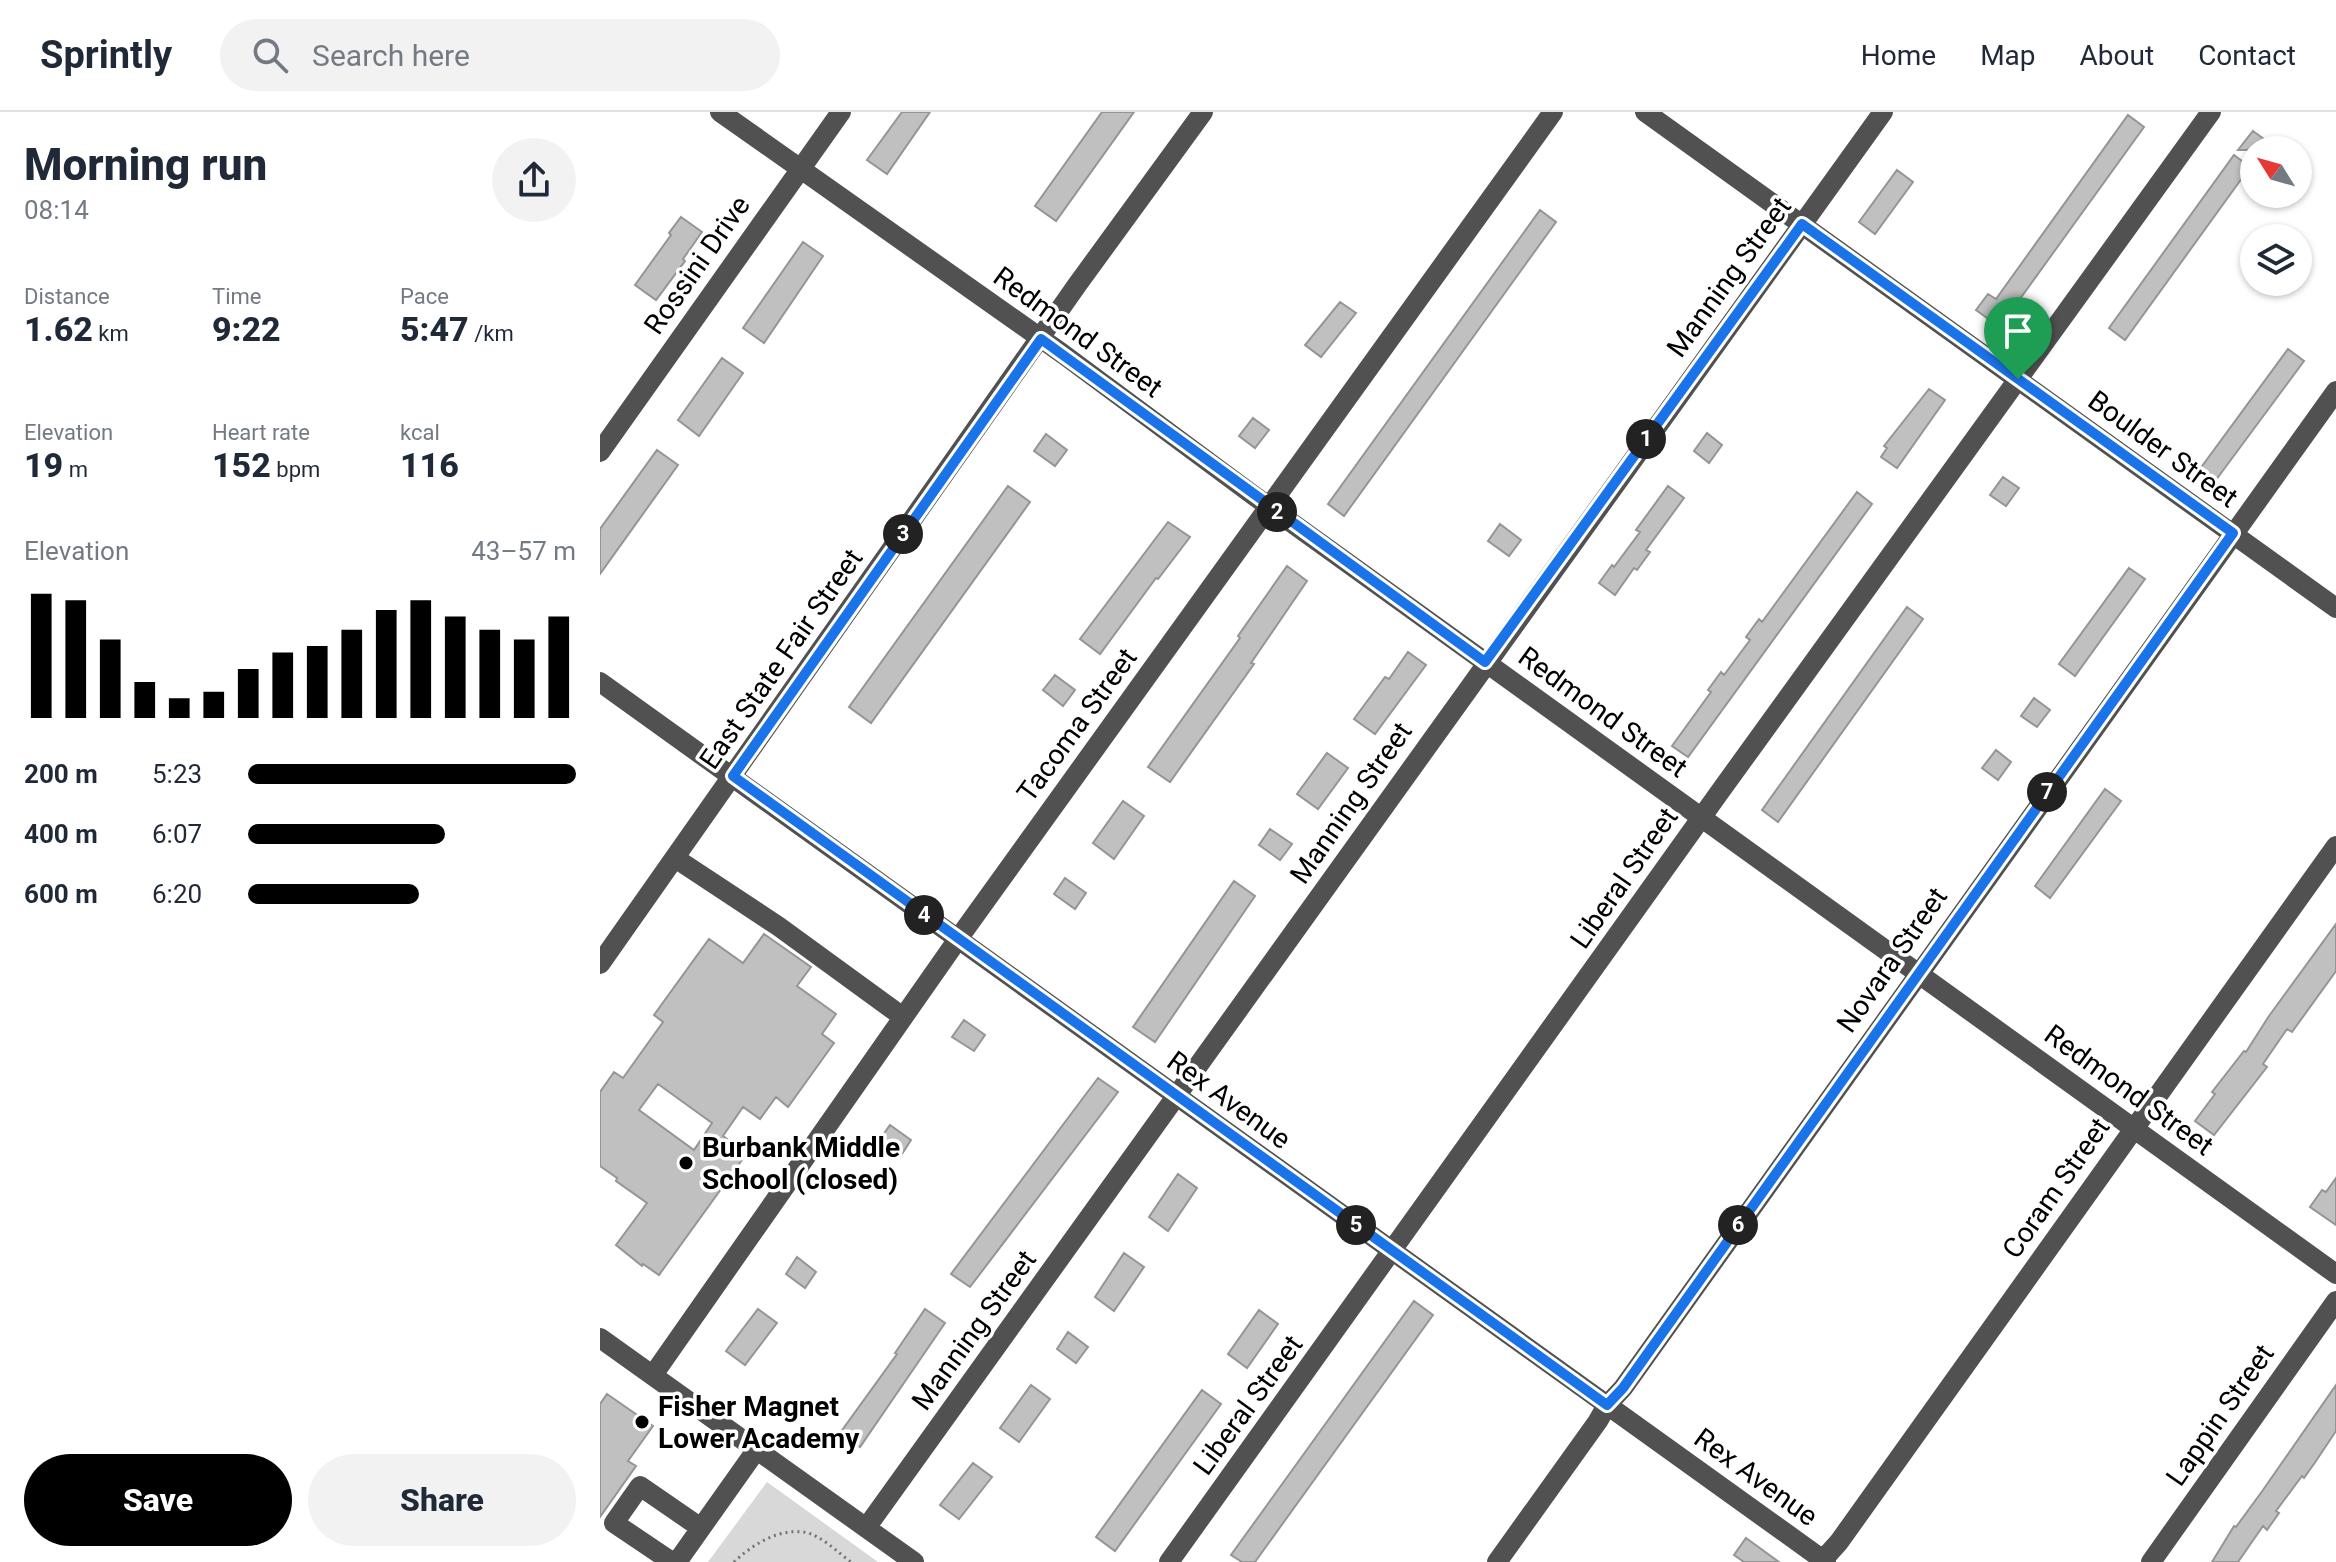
<!DOCTYPE html>
<html lang="en">
<head>
<meta charset="utf-8">
<style>
  :root { --surface:#fff; --page:#f2f2f3; --text:#1f2937; --muted:#747a83; --line:#e0e1e3; --accent:#000 }
  body { margin:0; font-family:Roboto,sans-serif; background:var(--page); color:var(--text); height:100vh; display:flex; flex-direction:column; font-size:30px; white-space:nowrap }
  * { box-sizing:border-box; margin:0 }
  p { font-size:26px; color:var(--muted) }
  .icon { flex:none; width:44px; height:44px; fill:none; stroke:currentColor; stroke-width:2; stroke-linecap:round; stroke-linejoin:round }
  .map { position:relative; flex:1; overflow:hidden }
  .drawer { display:flex; flex-direction:column; background:var(--surface); width:600px }
  .drawer>* { flex:none }
  .needle { width:52px; rotate:307deg }
  .fabs { position:absolute; left:1640px; top:24px; display:grid; gap:16px }
  .fabs a { display:grid; place-items:center; width:72px; height:72px; border-radius:50%; background:var(--surface); box-shadow:0 2px 6px #0004; font-size:40px }
  .pin { position:absolute; display:grid; place-items:center; width:68px; height:68px; color:#fff; margin:-82px -34px; border-radius:50% 50% 50% 0; rotate:-45deg; box-shadow:0 0 8px #0007 }
  .pin .icon { rotate:45deg }
  .km { position:absolute; width:40px; height:40px; margin:-20px; border-radius:50%; background:#222; color:#fff; font-size:22px; line-height:40px; text-align:center }
  .round { display:grid; place-items:center; flex:none; width:84px; height:84px; border-radius:42px; background:var(--page) }
  .summary { display:flex; align-items:center; justify-content:space-between; height:136px; padding:0 24px }
  h1 { font-size:44px; font-weight:800; line-height:60px }
  .stats { display:grid; grid-template-columns:repeat(3,1fr); gap:12px; height:136px; padding:8px 24px }
  .stats div { display:grid; align-content:center }
  .stats b { font-size:34px; font-weight:800 }
  .stats small { font-size:22px; font-weight:400 }
  .stats p { font-size:22px }
  .chart { height:224px; padding:16px 24px }
  .chart p { display:flex; justify-content:space-between }
  .chart svg { width:100%; height:144px; margin-top:8px; stroke:var(--accent); stroke-width:6 }
  .button { display:flex; gap:16px; margin-top:auto; padding:16px 24px }
  .button a { flex:1; height:92px; border-radius:48px; background:var(--accent); color:#fff; font-size:32px; font-weight:800; line-height:92px; text-align:center }
  .button a+a { background:var(--page); color:var(--text) }
  ul { padding:0 24px; list-style:none; font-size:26px }
  li { display:grid; grid-template-columns:128px 96px 1fr; align-items:center; height:60px }
  li i { height:20px; border-radius:10px; background:var(--accent) }
  header { display:flex; align-items:center; gap:48px; box-sizing:border-box; height:112px; padding:0 40px; background:var(--surface); border-bottom:2px solid var(--line) }
  header strong { font-size:38px }
  nav { display:flex; gap:44px; margin-inline-start:auto; font-size:28px }
  .search { width:560px; height:72px; background:var(--page); display:flex; align-items:center; gap:20px; box-sizing:border-box; padding:0 28px; border-radius:44px; color:var(--muted); font-size:30px }
  main { display:flex; flex:1; min-height:0 }
  .map>svg:first-child { display:block }
  .green { fill:#d8d8d8 }
  .building { fill:#c0c0c0; stroke:#959595; stroke-width:2; fill-rule:evenodd }
  .lines { fill:none; stroke-linecap:round; stroke-linejoin:round }
  .path { stroke:#737373; stroke-width:3; stroke-dasharray:2 4; stroke-linecap:butt }
  .minor { stroke:#515151; stroke-width:20 }
  .route-casing { stroke:#fff; stroke-width:16 }
  .route { stroke:#1a73e8; stroke-width:10 }
  .poi-dot { fill:#000; stroke:#fff; stroke-width:3 }
  .labels { text-anchor:middle; dominant-baseline:central; stroke-width:7; stroke-linejoin:round; paint-order:stroke }
  .street-label { font-size:28px; fill:#000; stroke:#fff }
  .poi-label { font-size:28px; font-weight:bold; fill:#000; stroke:#fff; text-anchor:start }
</style>
</head>
<body>
<header>
<strong>Sprintly</strong>
<div class="search"><svg class="icon" aria-label="search" viewBox="0 0 24 24"><circle cx="10" cy="10" r="6"/><path d="M15 15l6 6"/></svg>Search here</div>
<nav><a>Home</a><a>Map</a><a>About</a><a>Contact</a></nav>
</header>
<main>
<section class="drawer">
<div class="summary"><div><h1>Morning run</h1><p>08:14</p></div><a class="round"><svg class="icon" aria-label="share" viewBox="0 0 24 24"><path d="M12 15V3M7 8l5-5 5 5M5 13v7h14v-7"/></svg></a></div>
<div class="stats">
<div><p>Distance</p><b>1.62<small> km</small></b></div>
<div><p>Time</p><b>9:22</b></div>
<div><p>Pace</p><b>5:47<small> /km</small></b></div>
</div>
<div class="stats">
<div><p>Elevation</p><b>19<small> m</small></b></div>
<div><p>Heart rate</p><b>152<small> bpm</small></b></div>
<div><p>kcal</p><b>116</b></div>
</div>
<div class="chart"><p><span>Elevation</span>43–57 m</p>
<svg viewBox="0 0 160 44" preserveAspectRatio="none"><path d="M5 44V6M15 44V8M25 44V20M35 44V33M45 44V38M55 44V36M65 44V29M75 44V24M85 44V22M95 44V17M105 44V11M115 44V8M125 44V13M135 44V17M145 44V20M155 44V13"/></svg>
</div>
<ul>
<li><b>200 m</b>5:23<i style="width:100%"></i></li>
<li><b>400 m</b>6:07<i style="width:60%"></i></li>
<li><b>600 m</b>6:20<i style="width:52%"></i></li>
</ul>
<div class="button"><a>Save</a><a>Share</a></div>
</section>
<div class="map">
<svg width="1736" height="1450" viewBox="0 0 1736 1450">
  <rect width="100%" height="100%" fill="#fff"/>
  <!-- green -->
  <path class="green" d="M167 1370 278 1450H108Z"/>
  <!-- building -->
  <path class="building" d="M302 0H330L287 62 267 48Z
    M502 0H534L456 109 435 94Z
    M1528 3 1544 15 1417 191 1398 214 1376 198 1388 182 1396 187Z
    M1653 19 1679 38H1638Z
    M1634 43 1650 55 1525 228 1509 216Z
    M1297 58 1313 70 1275 122 1259 110Z
    M940 98 956 110 744 404 728 392Z
    M81 105 102 120 83 147 85 149 56 188 35 173 71 123 69 121Z
    M203 130 223 144 164 231 143 216Z
    M740 190 756 201 721 245 705 233Z
    M1688 237 1704 249 1613 372 1597 361Z
    M122 246 143 261 99 324 78 308Z
    M1329 277 1345 288 1297 356 1281 345 1287 336 1284 334Z
    M653 306 669 318 655 336 639 324Z
    M1107 321 1122 333 1109 351 1094 339Z
    M446 322 467 338 455 354 434 339Z
    M57 338 78 353 0 462V417Z
    M1403 365 1419 376 1406 394 1390 383Z
    M408 374 430 390 271 611 249 595Z
    M1068 374 1084 386 1046 438 1050 440 1037 458 1034 456 1015 483 999 471 1012 453 1014 455 1040 420 1036 418Z
    M1257 380 1272 392 1088 645 1072 634 1111 580 1108 578 1121 560 1124 563 1150 528 1146 525 1159 507 1162 510Z
    M568 410 590 425 558 467 556 466 500 542 480 527Z
    M900 412 921 428 909 444 888 429Z
    M687 454 707 469 651 551 654 552 570 670 548 655 640 526 638 524Z
    M1529 456 1545 467 1475 564 1459 552Z
    M1307 495 1323 507 1178 710 1162 698Z
    M808 540 826 553 775 622 754 607 785 565 789 567Z
    M455 563 475 578 463 594 443 578Z
    M1434 586 1450 598 1437 615 1421 604Z
    M1396 638 1411 650 1398 668 1382 656Z
    M727 641 748 656 718 697 697 682Z
    M1505 677 1521 689 1450 786 1435 774Z
    M523 689 544 704 514 747 493 731Z
    M670 717 692 732 680 748 659 733Z
    M465 766 486 781 475 797 454 782Z
    M634 769 655 784 555 930 533 915Z
    M1736 812V859L1692 920 1687 917 1663 952 1667 955 1614 1023 1595 1009 1615 982 1612 980 1644 939 1646 940 1669 904Z
    M164 822 211 855 197 874 236 902 222 922 234 931 188 995 176 985 160 1007 143 995 123 1024 147 1041 59 1163 43 1152 42 1154 16 1133 47 1091 16 1069 17 1066 0 1054V980L14 960 23 966 63 910 54 903 109 827 143 851ZM58 972 112 1011 94 1038 39 998Z
    M364 908 385 923 374 939 352 925Z
    M498 966 518 980 370 1175 351 1162Z
    M290 1013 311 1028 300 1045 278 1030Z
    M578 1062 597 1076 568 1119 549 1105Z
    M1736 1066V1113L1710 1095 1722 1078 1726 1080Z
    M524 1141 544 1155 514 1199 495 1185Z
    M197 1145 216 1160 205 1176 186 1162Z
    M814 1189 833 1203 655 1450H642L631 1443Z
    M158 1197 177 1211 145 1253 126 1239Z
    M325 1197 345 1211 260 1335 240 1321 297 1242 295 1241Z
    M659 1198 678 1212 647 1256 628 1242Z
    M468 1220 488 1235 476 1251 457 1237Z
    M431 1273 450 1287 419 1330 400 1316Z
    M1736 1273V1319L1716 1349 1704 1366 1702 1364 1676 1399 1679 1401 1667 1418 1663 1414 1638 1450H1612L1634 1414 1636 1415 1663 1378Z
    M602 1278 621 1292 515 1439 496 1425Z
    M7 1282 53 1314 28 1349 36 1354 0 1405V1292Z
    M373 1351 392 1365 359 1407 340 1393Z
    M1146 1426 1179 1450H1144L1134 1443Z"/>
  <g class="lines">
    <!-- path -->
    <path class="path" d="M134 1450C152 1433 177 1417 203 1420 220 1422 237 1440 251 1450"/>
    <!-- minor -->
    <path class="minor" d="M120 0 463 242 653 383 1736 1162
      M1045 0 1736 496
      M0 340 241 0
      M0 570 1226 1450
      M75 746 178 814 303 905
      M0 852 477 173 603 0
      M0 1226 314 1450
      M53 1263 358 827 953 0
      M266 1416 1283 0
      M72 1450 14 1411 40 1374 101 1416
      M77 1450 157 1337
      M569 1450 1119 681 1611 0
      M897 1450 998 1309 1007 1293 1023 1276 1736 279
      M1221 1450 1239 1430 1736 734
      M1551 1450 1736 1189"/>
  </g>
  <g class="lines">
    <defs>
      <path id="route" d="M1202 112 1633 421 1023 1276 1007 1293 133 664 441 227 885 550Z"/>
    </defs>
    <!-- route casing -->
    <use href="#route" class="route-casing"/>
    <!-- route -->
    <use href="#route" class="route"/>
  </g>
  <!-- markers -->
  <g class="poi-dot">
    <circle cx="86" cy="1051" r="8"/>
    <circle cx="42" cy="1310" r="8"/>
  </g>
  <g class="labels">
    <!-- street labels -->
    <g class="street-label">
      <text transform="translate(97 153) rotate(-55)">Rossini Drive</text>
      <text transform="translate(1129 165) rotate(-54)">Manning Street</text>
      <text transform="translate(478 220) rotate(36)">Redmond Street</text>
      <text transform="translate(1563 337) rotate(36)">Boulder Street</text>
      <text transform="translate(181 547) rotate(-55)">East State Fair Street</text>
      <text transform="translate(1003 600) rotate(36)">Redmond Street</text>
      <text transform="translate(477 613) rotate(-54)">Tacoma Street</text>
      <text transform="translate(751 691) rotate(-55)">Manning Street</text>
      <text transform="translate(1024 766) rotate(-55)">Liberal Street</text>
      <text transform="translate(1292 848) rotate(-55)">Novara Street</text>
      <text transform="translate(1529 978) rotate(36)">Redmond Street</text>
      <text transform="translate(629 988) rotate(36)">Rex Avenue</text>
      <text transform="translate(1456 1076) rotate(-55)">Coram Street</text>
      <text transform="translate(374 1218) rotate(-54)">Manning Street</text>
      <text transform="translate(648 1293) rotate(-54)">Liberal Street</text>
      <text transform="translate(1620 1303) rotate(-55)">Lappin Street</text>
      <text transform="translate(1156 1365) rotate(36)">Rex Avenue</text>
    </g>
    <!-- poi labels -->
    <g class="poi-label">
      <text x="102" y="1035">Burbank Middle<tspan x="102" dy="32">School (closed)</tspan></text>
      <text x="58" y="1294">Fisher Magnet<tspan x="58" dy="32">Lower Academy</tspan></text>
    </g>
  </g>
</svg>
<div class="fabs">
<a><svg class="needle" viewBox="-14 -14 28 28"><path d="M0-13l5 13h-10z" fill="#e53935"/><path d="M0 13l5-13h-10z" fill="#747a83"/></svg></a>
<a><svg class="icon" aria-label="layers" viewBox="0 0 24 24"><path d="M12 4l9 5-9 5-9-5zM3 14l9 5 9-5"/></svg></a>
</div>
<div class="pin" style="left:1418px;top:267px;background:#1e9e55"><svg class="icon" aria-label="arrive" viewBox="0 0 24 24"><path d="M6 21V4h12l-3 4 3 4H6"/></svg></div>
<b class="km" style="left:1046px;top:327px">1</b>
<b class="km" style="left:677px;top:400px">2</b>
<b class="km" style="left:303px;top:422px">3</b>
<b class="km" style="left:324px;top:803px">4</b>
<b class="km" style="left:756px;top:1113px">5</b>
<b class="km" style="left:1138px;top:1113px">6</b>
<b class="km" style="left:1447px;top:680px">7</b>
</div>
</main>
</body>
</html>
